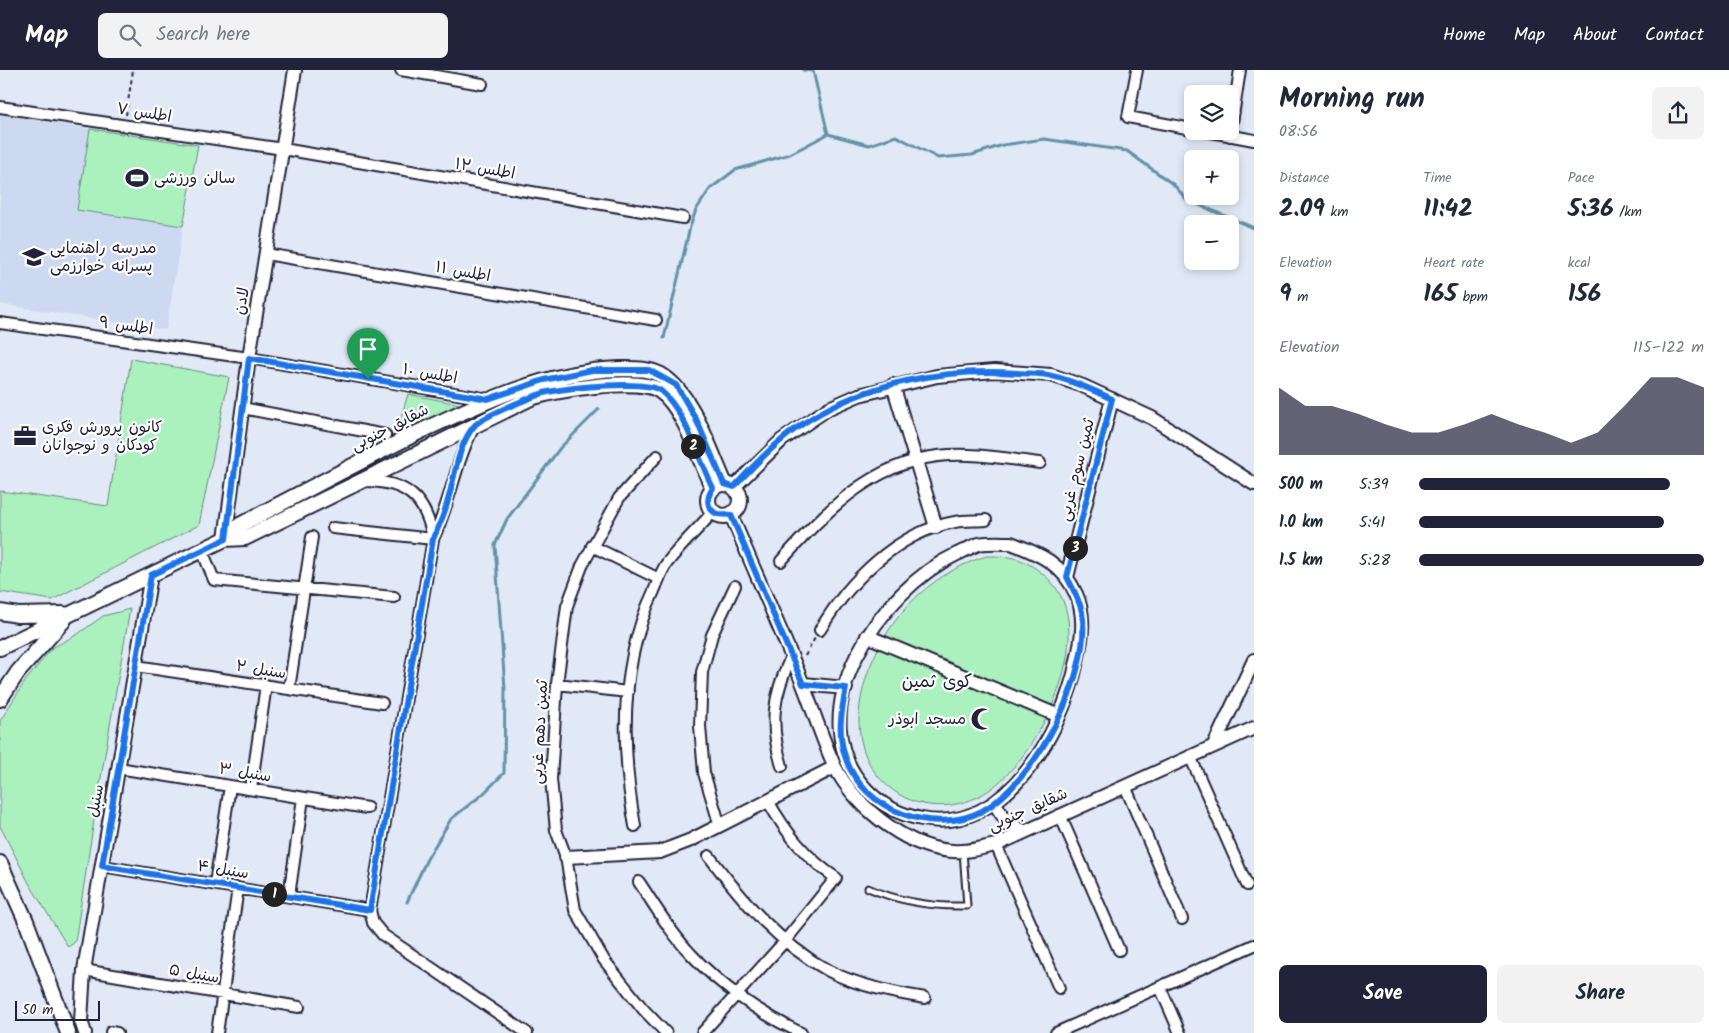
<!DOCTYPE html>
<html lang="en">
<head>
<meta charset="utf-8">
<style>
  :root { --surface:#fff; --page:#f2f2f3; --text:#1f2937; --muted:#747a83; --accent:#22223b }
  body { margin:0; font-family:Kalam,"Playpen Sans Arabic",sans-serif; background:var(--page); color:var(--text); height:100vh; display:flex; flex-direction:column; font-size:19px; white-space:nowrap }
  * { box-sizing:border-box; margin:0 }
  p { font-size:16px; color:var(--muted) }
  .icon { flex:none; width:28px; height:28px; fill:none; stroke:currentColor; stroke-width:2; stroke-linecap:round; stroke-linejoin:round }
  .map { position:relative; flex:1; overflow:hidden }
  .panel { display:flex; flex-direction:column; background:var(--surface); width:475px }
  .panel>* { flex:none }
  .fabs { position:absolute; left:1184px; top:15px; display:grid; gap:10px }
  .fabs a { display:grid; place-items:center; width:55px; height:55px; border-radius:8px; background:var(--surface); box-shadow:0 2px 8px #0003; font-size:25px }
  .scale { position:absolute; left:15px; bottom:12px; width:85px; box-sizing:border-box; padding-left:5px; border:2px solid #22223b; border-top:0; font-size:14px; line-height:18px; white-space:nowrap; color:#22223b; -webkit-text-stroke:4px #fff; paint-order:stroke }
  .pin { position:absolute; display:grid; place-items:center; width:42px; height:42px; color:#fff; margin:-51px -21px; border-radius:50% 50% 50% 0; rotate:-45deg; box-shadow:0 0 5px #0007 }
  .pin .icon { rotate:45deg }
  .km { position:absolute; width:25px; height:25px; margin:-12px; border-radius:50%; background:#222; color:#fff; font-size:14px; line-height:25px; text-align:center }
  .round { display:grid; place-items:center; flex:none; width:52px; height:52px; border-radius:8px; background:var(--page) }
  .overview { display:flex; align-items:center; justify-content:space-between; height:85px; padding:0 25px }
  h1 { font-size:28px; font-weight:700; line-height:38px }
  .figures { display:grid; grid-template-columns:repeat(3,1fr); gap:8px; height:85px; padding:5px 25px }
  .figures div { display:grid; align-content:center }
  .figures b { font-size:25px; font-weight:700 }
  .figures small { font-size:14px; font-weight:400 }
  .figures p { font-size:14px }
  .chart { height:140px; padding:10px 25px }
  .chart p { display:flex; justify-content:space-between }
  .chart svg { width:100%; height:90px; margin-top:5px; fill:var(--accent); opacity:.7 }
  .cta { display:flex; gap:10px; margin-top:auto; padding:10px 25px }
  .cta a { flex:1; height:58px; border-radius:8px; background:var(--accent); color:#fff; font-size:20px; font-weight:700; line-height:58px; text-align:center }
  .cta a+a { background:var(--page); color:var(--text) }
  ul { padding:0 25px; list-style:none; font-size:16px }
  li { display:grid; grid-template-columns:80px 60px 1fr; align-items:center; height:38px }
  li i { height:12px; border-radius:6px; background:var(--accent) }
  header { display:flex; align-items:center; gap:30px; box-sizing:border-box; height:70px; padding:0 25px; background:var(--accent); color:#fff }
  header strong { font-size:24px }
  nav { display:flex; gap:28px; margin-inline-start:auto; font-size:18px }
  .search { width:350px; height:45px; background:var(--page); display:flex; align-items:center; gap:12px; box-sizing:border-box; padding:0 18px; border-radius:8px; color:var(--muted); font-size:19px }
  main { display:flex; flex:1; min-height:0 }
  .map>svg:first-child { display:block }
  .built { fill:#ccd9f0 }
  .green { fill:#abf1bd; stroke:#668a7c }
  .lines { fill:none; stroke-linecap:round; stroke-linejoin:round }
  .stream { stroke:#6392a6; stroke-width:3 }
  .service-casing { stroke:#22223b; stroke-width:9 }
  .minor-casing { stroke:#22223b; stroke-width:14 }
  .tertiary-casing { stroke:#22223b; stroke-width:16 }
  .secondary-casing { stroke:#22223b; stroke-width:18 }
  .path { stroke:#22223b; stroke-width:2; stroke-dasharray:4 4; stroke-linecap:butt }
  .service { stroke:#fff; stroke-width:5 }
  .minor { stroke:#fff; stroke-width:10 }
  .tertiary { stroke:#fff; stroke-width:12 }
  .secondary { stroke:#fff; stroke-width:14 }
  .route-casing { stroke:#fff; stroke-width:10 }
  .route { stroke:#1a73e8; stroke-width:6 }
  .labels { text-anchor:middle; dominant-baseline:central; stroke-width:4.5; stroke-linejoin:round; paint-order:stroke }
  .street-label { font-size:16px; fill:#22223b; stroke:#fff }
  .poi-label { font-size:16px; fill:#22223b; stroke:#fff; text-anchor:start }
  .neighbourhood-label { font-size:18px; fill:#22223b; stroke:#fff }
</style>
</head>
<body>
<header>
<strong>Map</strong>
<div class="search"><svg class="icon" aria-label="search" viewBox="0 0 24 24"><circle cx="10" cy="10" r="6"/><path d="M15 15l6 6"/></svg>Search here</div>
<nav><a>Home</a><a>Map</a><a>About</a><a>Contact</a></nav>
</header>
<main>
<div class="map">
<svg width="1254" height="963" viewBox="0 0 1254 963">
  <rect width="100%" height="100%" fill="#e1e9f6"/>
  <filter id="ink" filterUnits="userSpaceOnUse"><feTurbulence type="fractalNoise" baseFrequency=".02" numOctaves="2"/><feDisplacementMap in="SourceGraphic" scale="10" xChannelSelector="R" yChannelSelector="G"/><feConvolveMatrix kernelMatrix="1 2 1 2 8 2 1 2 1" color-interpolation-filters="sRGB"/></filter>
  <g filter="url(#ink)">
    <!-- built -->
    <path class="built" d="M0 44 90 59 77 140 183 156 166 260 0 234Z"/>
    <!-- green -->
    <path class="green" d="M90 59 198 75 183 156 77 140Z
      M131 289 229 307 199 455 52 530 0 522V421L108 436Z
      M408 324 459 334 395 367Z
      M987 486C994 486 1002 486 1010 487 1022 489 1033 496 1043 504 1105 553 1043 680 992 718 966 738 929 742 900 725 835 685 858 601 896 550 918 520 952 496 987 486Z
      M130 539 97 731 75 872 68 877 29 813 0 756V651L26 610 52 578 78 564 103 546Z"/>
    <g class="lines">
      <!-- stream -->
      <path class="stream" d="M803 0 813 1 828 64 869 75 896 66 938 88 972 85 1003 75 1044 69 1127 81 1174 115 1187 130 1254 158
        M664 268 690 157 696 140 710 119 735 100 790 84 828 64
        M407 832 427 789 451 749 483 724 504 703 505 619 495 475 507 449 560 378 599 339"/>
      <defs>
        <path id="service" d="M868 818C900 832 932 837 967 836L963 781"/>
        <path id="minor" d="M401 0 482 14
          M1137 0 1128 47 1192 59
          M0 37 283 79 683 148
          M1206 61 1254 70
          M1230 66 1240 0
          M266 184 656 250
          M0 253 249 288 488 329
          M242 338 385 365
          M475 355C455 391 451 432 433 469L370 840 373 853 383 865 527 963
          M657 386 619 428 582 496 567 536 557 614 551 709 556 760 566 787 575 840 604 890 643 939 666 963
          M364 411C405 411 426 427 433 469
          M333 458 433 469
          M592 476 659 509
          M202 480 214 510 394 527
          M781 491C824 443 870 394 938 386 972 382 1007 389 1040 393
          M820 560C849 511 897 462 955 452 965 450 976 451 986 450
          M136 596 382 633
          M557 614 628 622
          M289 619 312 467
          M1190 686 1247 815
          M782 696C769 654 773 626 791 587
          M118 698 367 738
          M1125 716 1182 849
          M251 719 266 615
          M1060 745 1119 880
          M635 756C621 678 619 594 654 521 658 512 661 501 667 493 681 475 698 459 713 442
          M720 756 704 703 700 656 702 602 712 565 735 516
          M996 775 1059 918
          M709 786C743 831 779 874 829 901 858 916 894 923 925 928
          M102 796 370 840
          M639 812C655 836 670 862 690 883 720 916 761 944 801 963
          M215 814 230 716
          M289 826 303 728
          M84 900 299 937
          M1160 917 1180 963
          M111 962 117 963
          M217 963 238 818
          M702 963 785 871 836 808C806 788 786 763 768 731
          M1056 963 1254 875"/>
        <path id="tertiary" d="M893 315 936 457
          M734 417 782 370 829 338 859 325 937 306 994 301 1051 305 1083 316 1152 348 1254 414
          M731 445C753 497 776 549 798 602 811 633 821 667 835 697 856 739 914 784 962 781 973 781 985 777 996 775L1254 658
          M225 469 249 288 295 0
          M1011 473C1040 484 1063 494 1076 524 1086 546 1082 569 1077 591 1063 661 1006 765 922 749 900 745 881 735 866 719 795 644 881 519 957 484 964 481 972 476 979 474 989 472 1001 473 1011 473Z
          M1067 507 1112 329
          M867 566 1059 646
          M803 614 846 618
          M1214 675 1254 590
          M995 733C1002 747 1009 755 1024 761
          M566 787 660 782 691 770 835 697
          M85 963 81 951 84 900 151 505"/>
        <path id="secondary" d="M708 430a16 16 0 1 1 32 0a16 16 0 1 1-32 0Z
          M225 469 245 468 531 328C554 320 640 306 660 321 685 338 699 391 713 418
          M0 542 18 545 64 544
          M0 578 225 469 240 455C299 424 357 393 417 363 482 332 547 301 620 299 634 299 648 298 661 305 692 323 710 381 725 414
          M0 629 18 602 64 550
          M0 793 26 851 68 963"/>
      </defs>
      <!-- service casing -->
      <use href="#service" class="service-casing"/>
      <!-- minor casing -->
      <use href="#minor" class="minor-casing"/>
      <!-- tertiary casing -->
      <use href="#tertiary" class="tertiary-casing"/>
      <!-- secondary casing -->
      <use href="#secondary" class="secondary-casing"/>
      <!-- path -->
      <path class="path" d="M126 45 133 0
        M805 586 815 568"/>
      <!-- service -->
      <use href="#service" class="service"/>
      <!-- minor -->
      <use href="#minor" class="minor"/>
      <!-- tertiary -->
      <use href="#tertiary" class="tertiary"/>
      <!-- secondary -->
      <use href="#secondary" class="secondary"/>
    </g>
  </g>
  <g class="lines" filter="url(#ink)">
    <defs>
      <path id="route" d="M249 288 488 329 544 310 592 300H649L676 315 696 349 724 414 734 417C756 393 779 369 807 351 868 312 946 298 1018 303 1029 304 1041 303 1052 306 1073 311 1093 320 1112 329L1067 507C1073 519 1079 529 1082 542 1093 602 1035 713 982 741 934 766 864 741 846 689 837 665 841 642 846 618L803 614 731 445 717 444C706 438 706 428 713 418 698 389 686 342 661 321 646 309 568 318 548 322 535 325 484 346 475 355 458 374 455 406 448 430 445 443 439 456 433 469L370 840 102 796 151 505 226 469Z"/>
    </defs>
    <!-- route casing -->
    <use href="#route" class="route-casing"/>
    <!-- route -->
    <use href="#route" class="route"/>
  </g>
  <!-- icons -->
  <defs>
    <symbol id="stadium-bare" viewBox="-9 -9 18 18"><path d="M0-5a6.5 5 0 1 0 0 10a6.5 5 0 1 0 0-10ZM-3.5-1.8h7v3.6h-7Z" fill="#22223b" stroke="#fff" stroke-width="2.5" paint-order="stroke"/></symbol>
    <symbol id="school-bare" viewBox="-9 -9 18 18"><path d="M0-5L7-2L0 1L-7-2ZM-4 1L0 2.5L4 1V4Q0 6-4 4Z" fill="#22223b" stroke="#fff" stroke-width="2.5" paint-order="stroke"/></symbol>
    <symbol id="office-bare" viewBox="-9 -9 18 18"><path d="M-6-3h4V-5.5h4V-3h4V5H-6ZM-1-4.5V-3h2v-1.5ZM-6 0V1H6V0Z" fill="#22223b" stroke="#fff" stroke-width="2.5" paint-order="stroke"/></symbol>
    <symbol id="mosque-bare" viewBox="-9 -9 18 18"><path d="M3.5-4.9A6 6 0 1 0 3.5 4.9A5 5 0 1 1 3.5-4.9Z" fill="#22223b" stroke="#fff" stroke-width="2.5" paint-order="stroke"/></symbol>
  </defs>
  <g fill-rule="evenodd">
    <use href="#stadium-bare" x="121" y="92" width="32" height="32"/>
    <use href="#school-bare" x="18" y="171" width="32" height="32"/>
    <use href="#office-bare" x="9" y="350" width="32" height="32"/>
    <use href="#mosque-bare" x="966" y="633" width="32" height="32"/>
  </g>
  <g class="labels">
    <!-- street labels -->
    <g class="street-label">
      <text transform="translate(144 43) rotate(9)">اطلس ۷</text>
      <text transform="translate(485 99) rotate(10)">اطلس ۱۲</text>
      <text transform="translate(463 202) rotate(10)">اطلس ۱۱</text>
      <text transform="translate(242 231) rotate(-80)">لادن</text>
      <text transform="translate(126 256) rotate(8)">اطلس ۹</text>
      <text transform="translate(430 304) rotate(10)">اطلس ۱۰</text>
      <text transform="translate(390 358) rotate(-27)">شقایق جنوبی</text>
      <text transform="translate(1077 400) rotate(-76)">ثمین سوم غربی</text>
      <text transform="translate(261 600) rotate(9)">سنبل ۲</text>
      <text transform="translate(540 662) rotate(-87)">ثمین دهم غربی</text>
      <text transform="translate(245 703) rotate(9)">سنبل ۳</text>
      <text transform="translate(96 731) rotate(-80)">سنبل</text>
      <text transform="translate(1028 740) rotate(-24)">شقایق جنوبی</text>
      <text transform="translate(223 800) rotate(9)">سنبل ۴</text>
      <text transform="translate(194 904) rotate(10)">سنبل ۵</text>
    </g>
    <!-- poi labels -->
    <g class="poi-label">
      <text x="154" y="108">سالن ورزشی</text>
      <text x="50" y="178">مدرسه راهنمایی<tspan x="50" dy="18">پسرانه خوارزمی</tspan></text>
      <text x="42" y="357">کانون پرورش فکری<tspan x="42" dy="18">کودکان و نوجوانان</tspan></text>
      <text x="966" y="649" text-anchor="end">مسجد ابوذر</text>
    </g>
    <!-- neighbourhood labels -->
    <g class="neighbourhood-label">
      <text x="937" y="612">کوی ثمین</text>
    </g>
  </g>
</svg>
<div class="fabs">
<a><svg class="icon" aria-label="layers" viewBox="0 0 24 24"><path d="M12 4l9 5-9 5-9-5zM3 14l9 5 9-5"/></svg></a>
<a>+</a>
<a>−</a>
</div>
<div class="scale">50 m</div>
<div class="pin" style="left:368px;top:309px;background:#1e9e55"><svg class="icon" aria-label="arrive" viewBox="0 0 24 24"><path d="M6 21V4h12l-3 4 3 4H6"/></svg></div>
<b class="km" style="left:274px;top:824px">1</b>
<b class="km" style="left:693px;top:376px">2</b>
<b class="km" style="left:1075px;top:478px">3</b>
</div>
<section class="panel">
<div class="overview"><div><h1>Morning run</h1><p>08:56</p></div><a class="round"><svg class="icon" aria-label="share" viewBox="0 0 24 24"><path d="M12 15V3M7 8l5-5 5 5M5 13v7h14v-7"/></svg></a></div>
<div class="figures">
<div><p>Distance</p><b>2.09<small> km</small></b></div>
<div><p>Time</p><b>11:42</b></div>
<div><p>Pace</p><b>5:36<small> /km</small></b></div>
</div>
<div class="figures">
<div><p>Elevation</p><b>9<small> m</small></b></div>
<div><p>Heart rate</p><b>165<small> bpm</small></b></div>
<div><p>kcal</p><b>156</b></div>
</div>
<div class="chart"><p><span>Elevation</span>115–122 m</p>
<svg viewBox="0 0 160 44" preserveAspectRatio="none"><path d="M0 44V11L10 20L20 20L30 24L40 29L50 33L60 33L70 29L80 24L90 29L100 33L110 38L120 33L130 20L140 6L150 6L160 11V44z"/></svg>
</div>
<ul>
<li><b>500 m</b>5:39<i style="width:88%"></i></li>
<li><b>1.0 km</b>5:41<i style="width:86%"></i></li>
<li><b>1.5 km</b>5:28<i style="width:100%"></i></li>
</ul>
<div class="cta"><a>Save</a><a>Share</a></div>
</section>
</main>
</body>
</html>
